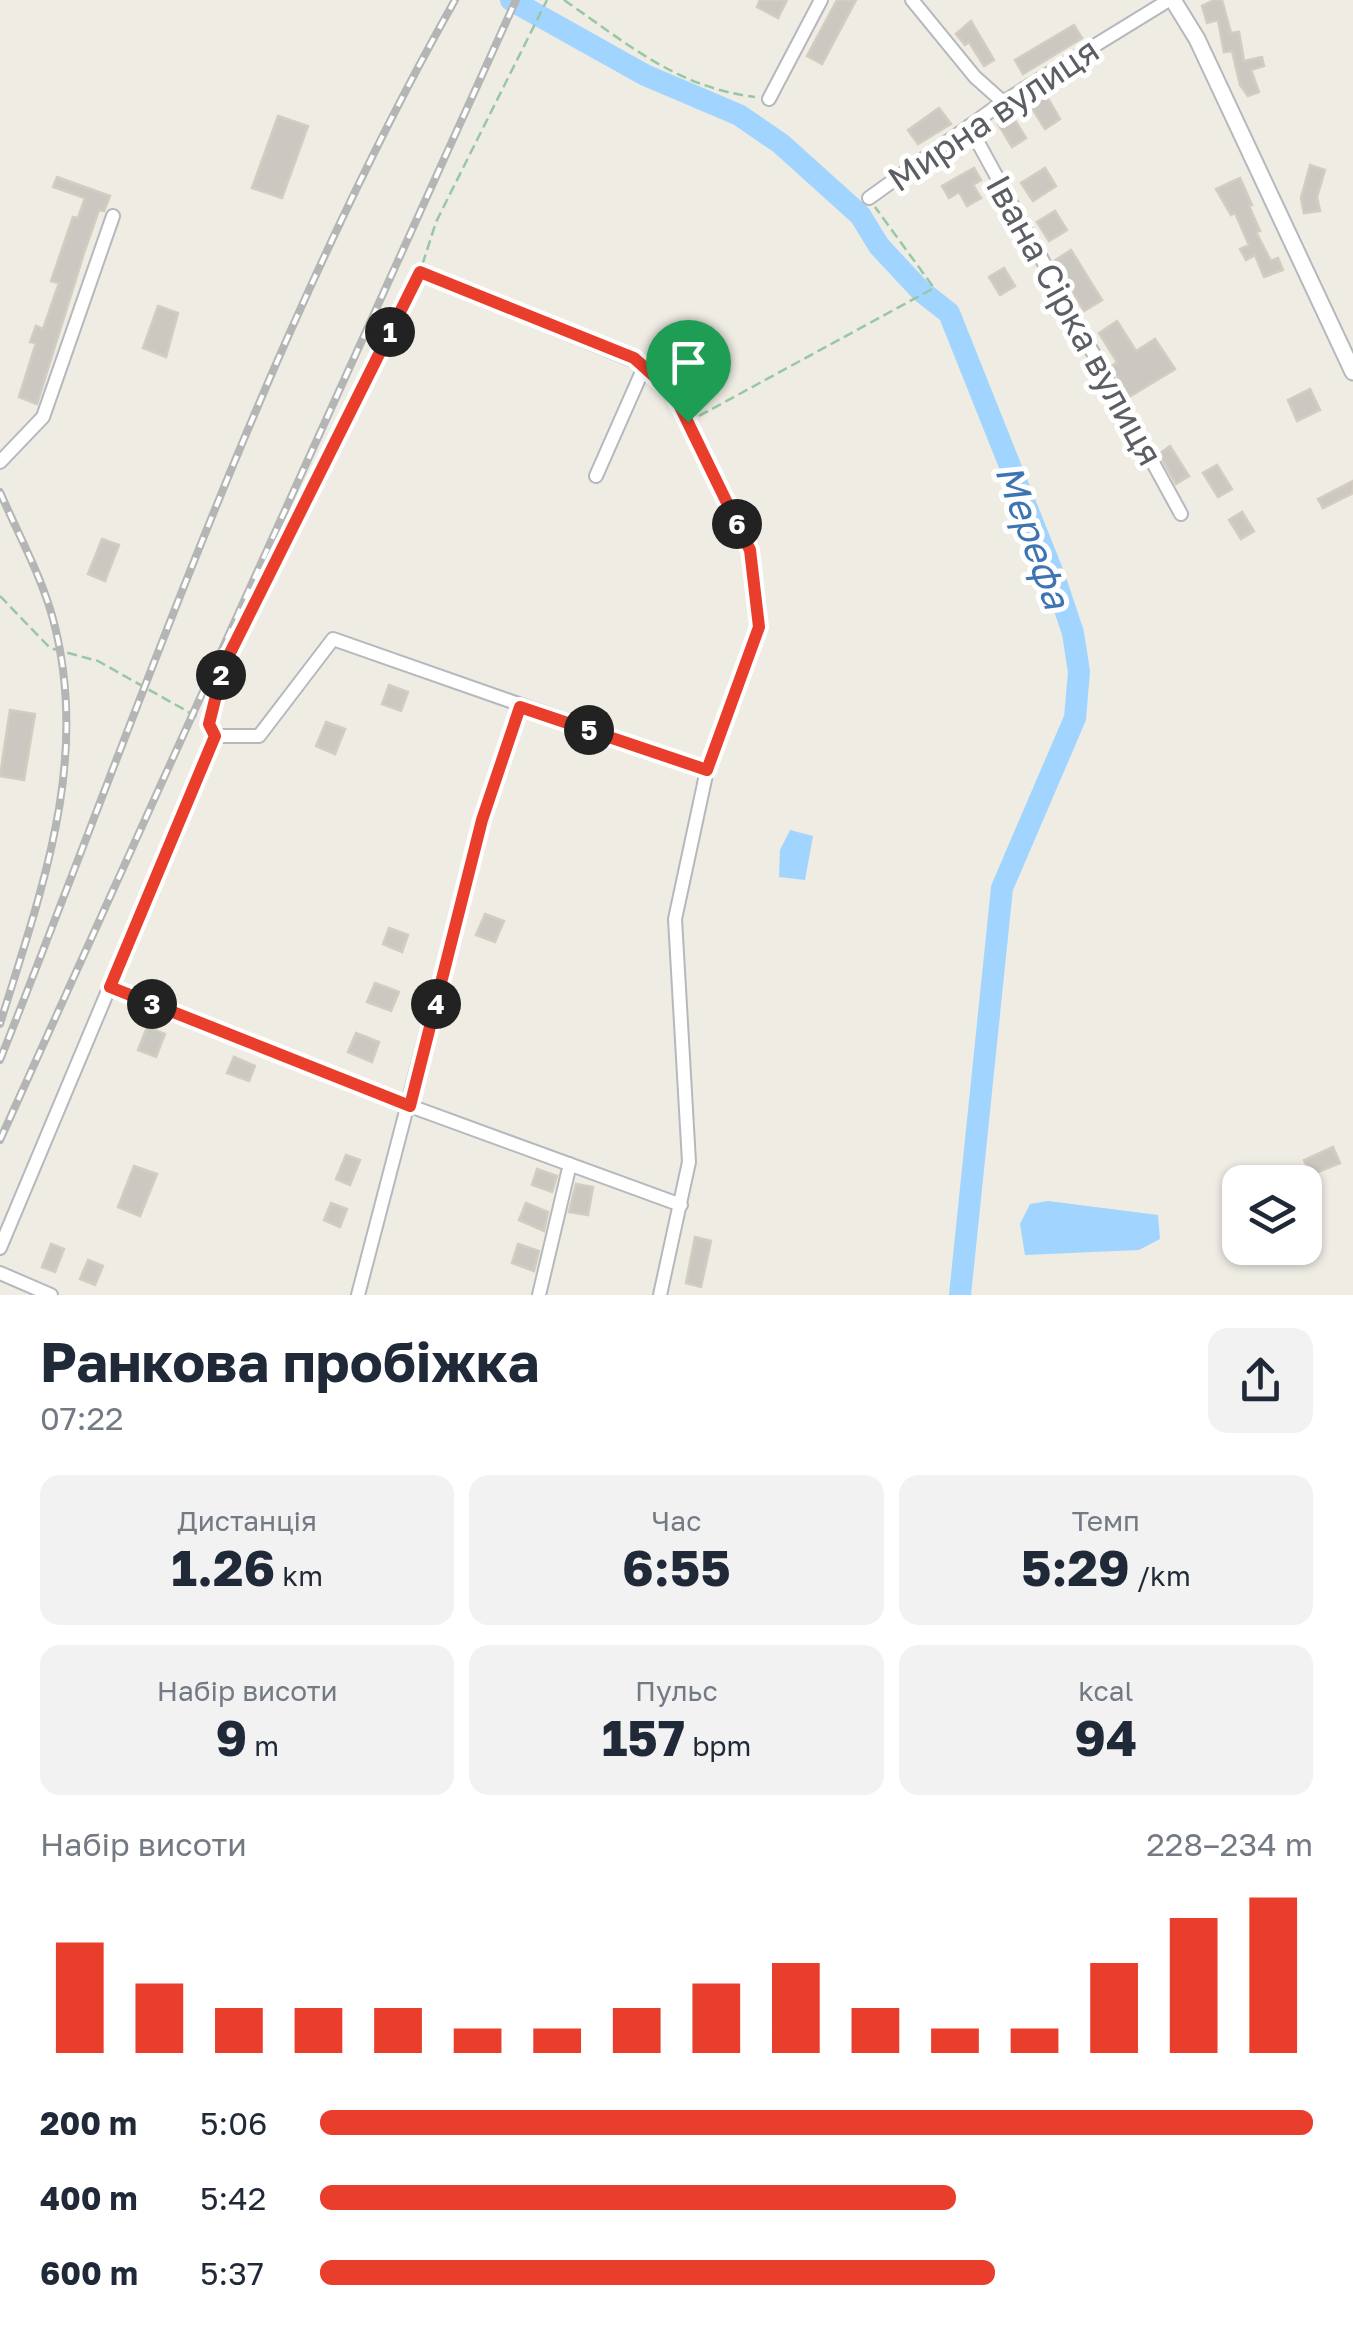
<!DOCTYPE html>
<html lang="uk">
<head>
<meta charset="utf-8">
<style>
  :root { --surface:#fff; --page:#f2f2f3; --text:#1f2937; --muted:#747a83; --accent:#ea3e2c }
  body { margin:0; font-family:"Golos Text",sans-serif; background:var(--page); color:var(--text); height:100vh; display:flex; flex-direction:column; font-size:38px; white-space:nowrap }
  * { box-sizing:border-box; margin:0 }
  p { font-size:32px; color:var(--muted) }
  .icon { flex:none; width:55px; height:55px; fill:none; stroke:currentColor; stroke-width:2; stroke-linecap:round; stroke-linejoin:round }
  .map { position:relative; height:1295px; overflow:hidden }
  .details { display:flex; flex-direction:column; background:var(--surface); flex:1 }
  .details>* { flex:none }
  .fabs { position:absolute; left:1222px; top:1165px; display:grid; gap:20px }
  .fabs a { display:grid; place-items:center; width:100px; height:100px; border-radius:20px; background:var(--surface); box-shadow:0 2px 8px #0004; font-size:50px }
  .pin { position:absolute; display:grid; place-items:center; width:85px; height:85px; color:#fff; margin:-102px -42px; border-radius:50% 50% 50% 0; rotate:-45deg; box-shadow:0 0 10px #0007 }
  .pin .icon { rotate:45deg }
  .km { position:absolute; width:50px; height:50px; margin:-25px; border-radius:50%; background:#222; color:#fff; font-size:28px; line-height:50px; text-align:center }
  .round { display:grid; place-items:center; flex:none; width:105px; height:105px; border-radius:20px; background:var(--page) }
  .overview { display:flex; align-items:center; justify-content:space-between; height:170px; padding:0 40px }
  h1 { font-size:55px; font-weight:700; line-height:75px }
  .figures { display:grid; grid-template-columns:repeat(3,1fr); gap:15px; height:170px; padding:10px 40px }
  .figures div { display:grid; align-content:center; border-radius:20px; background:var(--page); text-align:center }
  .figures b { font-size:50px; font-weight:700 }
  .figures small { font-size:28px; font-weight:400 }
  .figures p { font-size:28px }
  .chart { height:280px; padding:20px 40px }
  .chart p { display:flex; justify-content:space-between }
  .chart svg { width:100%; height:180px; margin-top:10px; stroke:var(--accent); stroke-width:6 }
  ul { padding:0 40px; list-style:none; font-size:32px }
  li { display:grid; grid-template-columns:160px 120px 1fr; align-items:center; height:75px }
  li i { height:25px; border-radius:12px; background:var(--accent) }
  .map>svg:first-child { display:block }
  .water { fill:#a1d5ff }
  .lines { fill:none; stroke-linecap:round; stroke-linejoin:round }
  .river { stroke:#a1d5ff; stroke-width:22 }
  .building { fill:#cbc8c2; stroke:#d3cdc1; stroke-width:2.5 }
  .minor-casing { stroke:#b5b8bd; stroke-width:16 }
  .tertiary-casing { stroke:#b5b8bd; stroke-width:19 }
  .path { stroke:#98c7a6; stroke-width:2.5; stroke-dasharray:10 5; stroke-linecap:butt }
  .minor { stroke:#fff; stroke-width:12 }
  .tertiary { stroke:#fff; stroke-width:15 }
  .rail-casing { stroke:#b4b5b5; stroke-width:8 }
  .rail { stroke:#fff; stroke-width:4; stroke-dasharray:11; stroke-linecap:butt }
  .route-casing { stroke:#fff; stroke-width:20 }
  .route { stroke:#ea3e2c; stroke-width:12 }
  .labels { text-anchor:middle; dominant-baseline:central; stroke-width:10; stroke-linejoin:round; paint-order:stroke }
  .street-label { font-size:35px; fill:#5b5f64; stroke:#fff }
  .water-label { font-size:38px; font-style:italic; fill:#3e74b2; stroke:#fff }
</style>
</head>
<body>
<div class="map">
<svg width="1353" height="1295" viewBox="0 0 1353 1295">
  <rect width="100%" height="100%" fill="#eeece3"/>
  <!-- water -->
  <path class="water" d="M790 830 813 836 805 880 779 877 780 850Z
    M1048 1201 1158 1215 1160 1239 1139 1250 1025 1255 1020 1224 1030 1204Z"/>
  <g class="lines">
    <!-- river -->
    <path class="river" d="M511 0 645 75 739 115 780 143 860 215 879 246 921 291 949 313 1054 576 1073 633 1079 672 1075 718 1002 888 960 1295"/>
  </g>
  <!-- building -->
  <path class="building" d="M760 0H787L778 18 757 7Z
    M837 0H856L822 64 807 56Z
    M1214 0H1222L1231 33 1239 32 1244 61 1262 57 1264 66 1251 70 1259 92 1248 96 1240 85 1232 51 1224 52 1218 20 1207 23 1202 6Z
    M971 21 994 60 984 66 969 42 965 45 956 34Z
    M1074 25 1082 38 1023 74 1015 60Z
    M1046 95 1060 119 1045 129 1030 105Z
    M939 108 951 124 918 144 908 130Z
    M1012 115 1026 138 1012 147 998 124Z
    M278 116 308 126 282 198 252 188Z
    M1310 165 1325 170 1317 197 1320 211 1304 213 1301 198Z
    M974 168 981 180 973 185 981 198 967 206 959 192 949 198 942 186Z
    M1045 168 1056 186 1033 201 1021 183Z
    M57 177 110 196 104 211 99 210 85 250 37 404 19 397 36 343 30 342 36 326 43 329 59 283 51 281 73 217 78 218 85 198 53 187Z
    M1240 178 1252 205 1249 206 1260 231 1256 232 1271 261 1278 258 1283 270 1264 277 1255 255 1246 260 1240 249 1249 245 1235 213 1231 215 1216 189Z
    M1055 211 1067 230 1049 241 1037 222Z
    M1071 250 1102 300 1084 311 1054 261Z
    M1004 268 1015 286 1000 295 989 277Z
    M158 306 178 313 166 357 143 348Z
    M1117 321 1136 351 1155 339 1175 369 1129 397 1112 366 1117 362 1099 333Z
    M1310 389 1320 410 1297 421 1288 400Z
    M1170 446 1189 476 1176 484 1159 454Z
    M1217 465 1232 489 1218 497 1203 473Z
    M1353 481V493L1323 508 1318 499Z
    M1242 512 1254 531 1241 539 1229 520Z
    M102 539 119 545 105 581 88 574Z
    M389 685 408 692 401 711 382 704Z
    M10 710 35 714 24 780 0 776Z
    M326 722 345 729 335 754 316 746Z
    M485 914 504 921 495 942 476 935Z
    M389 928 408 935 402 952 383 944Z
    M375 983 399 992 391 1011 367 1002Z
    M147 1027 165 1034 156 1057 138 1050Z
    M356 1033 379 1042 372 1062 348 1052Z
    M234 1057 255 1066 249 1081 227 1073Z
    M1333 1147 1340 1163 1311 1175 1304 1160Z
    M346 1155 360 1160 350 1185 336 1179Z
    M134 1166 157 1174 140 1216 118 1207Z
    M537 1169 557 1176 552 1192 532 1185Z
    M576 1184 593 1187 588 1215 569 1212Z
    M331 1203 347 1209 340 1227 324 1220Z
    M526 1203 548 1212 544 1231 519 1220Z
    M695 1237 711 1241 701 1287 686 1283Z
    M51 1244 64 1249 55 1272 42 1267Z
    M518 1244 539 1251 534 1271 512 1263Z
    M88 1260 103 1266 95 1285 80 1279Z"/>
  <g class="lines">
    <defs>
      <path id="minor" d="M912 0 975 77 1003 102
        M769 99 821 0
        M969 126 1181 514
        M869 198 1003 102 1169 0
        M493 303 645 365 674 394 750 550 759 627 707 770 675 919 689 1162 660 1295
        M0 462 43 417 113 216
        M596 476 645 365
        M110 987 410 1106 681 1205
        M0 1248 215 736H259L333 639 707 770
        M0 1273 51 1295
        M358 1295 482 820 520 707
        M539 1295 570 1164"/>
      <path id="tertiary" d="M1173 0 1197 39 1353 372"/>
    </defs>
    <!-- minor casing -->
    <use href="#minor" class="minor-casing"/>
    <!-- tertiary casing -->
    <use href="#tertiary" class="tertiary-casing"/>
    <!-- path -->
    <path class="path" d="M564 0C628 44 676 87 755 97
      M421 273 483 299
      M699 416 934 288 875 207
      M0 596 50 648 98 661 208 723
      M210 726 223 667 420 272 436 222 547 0"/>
    <!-- minor -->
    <use href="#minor" class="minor"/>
    <!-- tertiary -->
    <use href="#tertiary" class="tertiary"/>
    <defs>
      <path id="rail" d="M0 492C18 534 41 575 53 619 91 760 41 891 0 1024
        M0 1060C142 703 266 335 455 0
        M0 1140 516 0"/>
    </defs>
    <!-- rail casing -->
    <use href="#rail" class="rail-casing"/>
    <!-- rail -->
    <use href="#rail" class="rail"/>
  </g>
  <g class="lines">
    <defs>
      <path id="route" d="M420 272 634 358 674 394 750 550 759 627 707 770 520 707 482 820 410 1106 110 987 215 736 209 724 223 667Z"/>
    </defs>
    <!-- route casing -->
    <use href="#route" class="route-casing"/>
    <!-- route -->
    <use href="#route" class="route"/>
  </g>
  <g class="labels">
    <!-- street labels -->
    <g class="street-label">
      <text transform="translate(993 114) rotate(-34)">Мирна вулиця</text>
      <text transform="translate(1075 320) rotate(61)">Івана Сірка вулиця</text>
    </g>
    <!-- water labels -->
    <g class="water-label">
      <text transform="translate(1034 536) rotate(70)">Мерефа</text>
    </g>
  </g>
</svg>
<div class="fabs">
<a><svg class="icon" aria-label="layers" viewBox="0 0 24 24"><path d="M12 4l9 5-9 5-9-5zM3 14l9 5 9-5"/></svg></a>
</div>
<div class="pin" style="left:688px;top:422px;background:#1e9e55"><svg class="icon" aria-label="arrive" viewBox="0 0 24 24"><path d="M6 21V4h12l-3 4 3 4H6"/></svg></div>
<b class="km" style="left:390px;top:332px">1</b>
<b class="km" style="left:221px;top:675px">2</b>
<b class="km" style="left:152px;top:1004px">3</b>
<b class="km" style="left:436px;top:1004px">4</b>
<b class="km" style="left:589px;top:730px">5</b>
<b class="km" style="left:737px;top:524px">6</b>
</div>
<section class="details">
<div class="overview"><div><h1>Ранкова пробіжка</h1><p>07:22</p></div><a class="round"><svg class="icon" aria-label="share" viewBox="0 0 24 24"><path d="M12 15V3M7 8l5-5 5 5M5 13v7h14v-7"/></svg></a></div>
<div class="figures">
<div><p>Дистанція</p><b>1.26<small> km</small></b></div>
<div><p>Час</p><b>6:55</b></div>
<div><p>Темп</p><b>5:29<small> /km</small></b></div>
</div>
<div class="figures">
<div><p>Набір висоти</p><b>9<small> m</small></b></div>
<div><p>Пульс</p><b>157<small> bpm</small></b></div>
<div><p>kcal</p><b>94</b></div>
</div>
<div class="chart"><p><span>Набір висоти</span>228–234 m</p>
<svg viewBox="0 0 160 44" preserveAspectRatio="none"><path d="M5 44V17M15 44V27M25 44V33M35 44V33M45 44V33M55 44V38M65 44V38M75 44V33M85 44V27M95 44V22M105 44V33M115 44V38M125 44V38M135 44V22M145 44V11M155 44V6"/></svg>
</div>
<ul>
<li><b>200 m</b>5:06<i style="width:100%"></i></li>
<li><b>400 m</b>5:42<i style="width:64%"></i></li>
<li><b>600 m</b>5:37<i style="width:68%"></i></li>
</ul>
</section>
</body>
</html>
